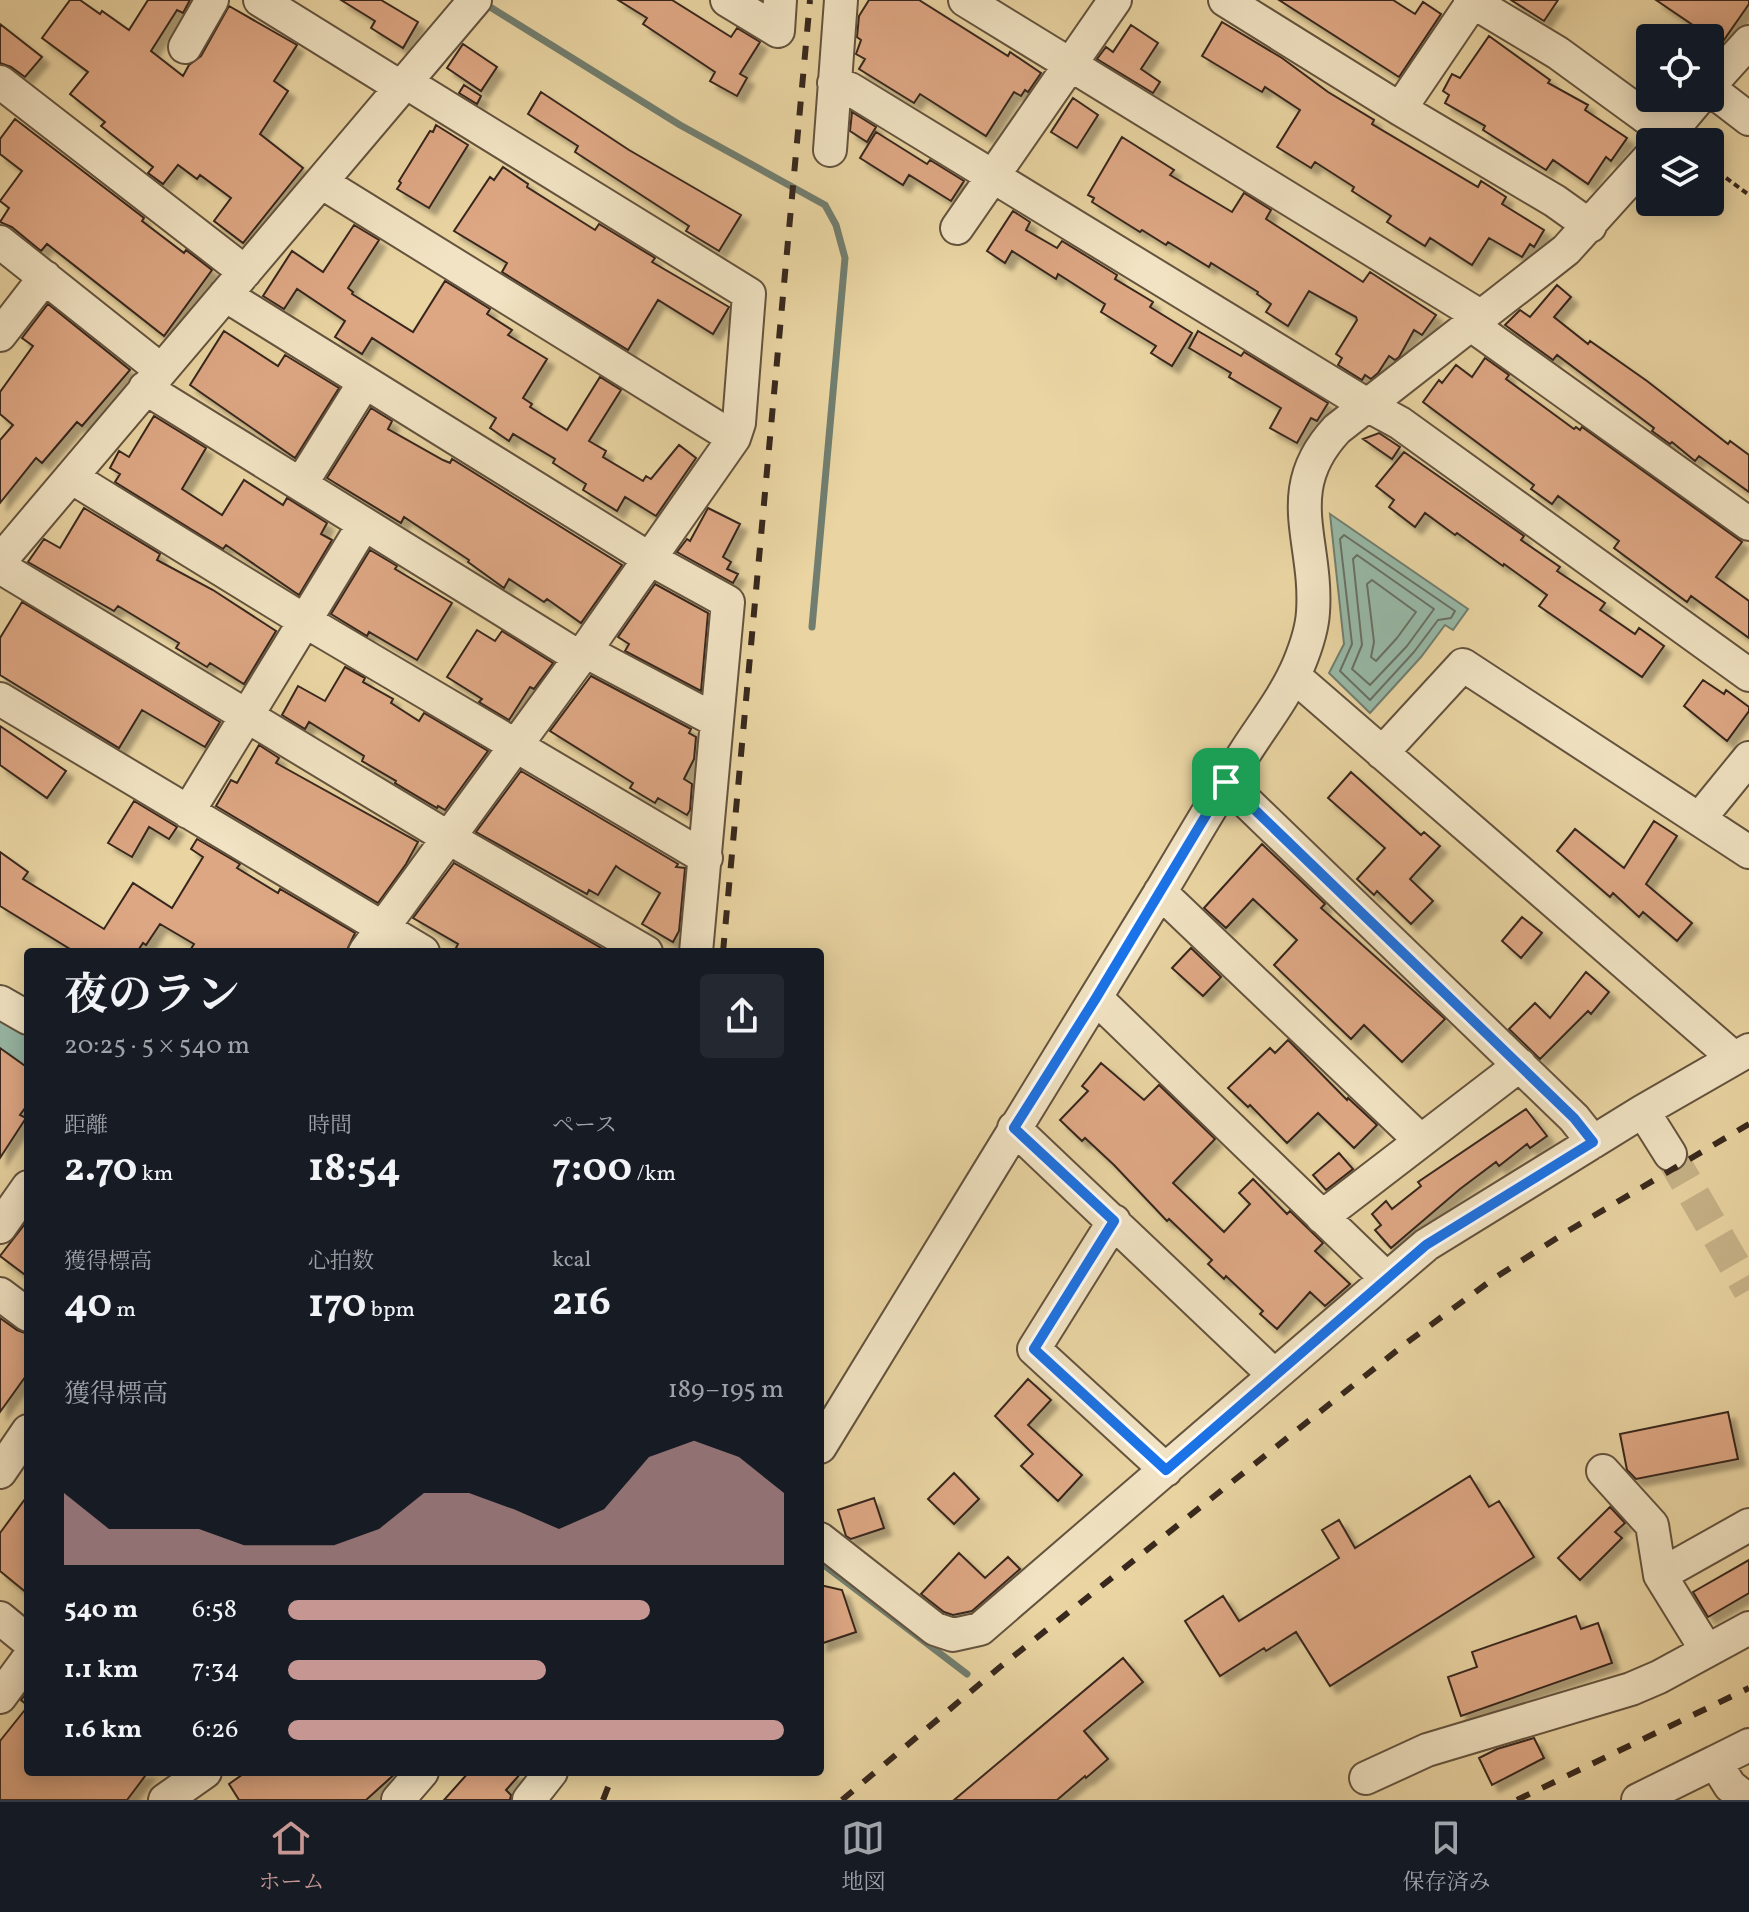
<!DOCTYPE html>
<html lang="ja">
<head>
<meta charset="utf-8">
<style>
  :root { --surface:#171b24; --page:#242831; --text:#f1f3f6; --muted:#9ea1a6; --line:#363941; --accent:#c59692 }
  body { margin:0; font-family:Vollkorn,"Noto Serif JP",serif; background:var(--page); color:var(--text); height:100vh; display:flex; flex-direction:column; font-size:30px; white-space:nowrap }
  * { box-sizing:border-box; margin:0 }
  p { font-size:26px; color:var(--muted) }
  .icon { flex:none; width:44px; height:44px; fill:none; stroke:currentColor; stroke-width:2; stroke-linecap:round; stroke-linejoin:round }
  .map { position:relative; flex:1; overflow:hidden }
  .details { position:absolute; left:24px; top:948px; width:800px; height:828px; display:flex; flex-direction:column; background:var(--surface); border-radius:8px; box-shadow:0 4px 20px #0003 }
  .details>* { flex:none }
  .controls { position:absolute; left:1636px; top:24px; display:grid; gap:16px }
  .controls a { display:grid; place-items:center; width:88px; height:88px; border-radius:8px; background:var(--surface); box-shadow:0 4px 20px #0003; font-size:40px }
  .pin { position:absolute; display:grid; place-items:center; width:68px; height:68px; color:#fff; margin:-34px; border-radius:16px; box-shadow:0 4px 12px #0006 }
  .round { display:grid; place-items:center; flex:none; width:84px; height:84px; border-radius:8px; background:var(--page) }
  .summary { display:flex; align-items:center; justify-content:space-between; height:136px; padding:0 40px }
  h1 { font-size:44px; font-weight:700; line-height:60px }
  .figures { display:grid; grid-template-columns:repeat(3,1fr); gap:12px; height:136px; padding:8px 40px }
  .figures div { display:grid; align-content:center }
  .figures b { font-size:40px; font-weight:700 }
  .figures small { font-size:22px; font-weight:400 }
  .figures p { font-size:22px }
  .chart { height:224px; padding:16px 40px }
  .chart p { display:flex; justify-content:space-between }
  .chart svg { width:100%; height:144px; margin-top:8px; fill:var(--accent); opacity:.7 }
  ul { padding:0 40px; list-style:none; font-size:26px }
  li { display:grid; grid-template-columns:128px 96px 1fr; align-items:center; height:60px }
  li i { height:20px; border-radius:10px; background:var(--accent) }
  .tabs { display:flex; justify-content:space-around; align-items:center; height:112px; border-top:2px solid var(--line); background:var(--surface); font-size:22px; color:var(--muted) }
  .tabs a { display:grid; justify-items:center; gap:4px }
  .tabs .on { color:var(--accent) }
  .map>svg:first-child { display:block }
  .water { fill:#97b8a6; stroke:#717e6f; stroke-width:2 }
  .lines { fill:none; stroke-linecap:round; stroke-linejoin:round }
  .shore { stroke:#687062; stroke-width:2 }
  .stream { stroke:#717e6f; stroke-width:7 }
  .river { stroke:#97b8a6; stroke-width:42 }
  .building { fill:#dea784; stroke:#38281d; stroke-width:2; filter:url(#shadow) }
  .minor-tunnel { stroke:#c6b287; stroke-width:32; stroke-dasharray:32 16; stroke-linecap:butt }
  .minor-casing { stroke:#64533e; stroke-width:36 }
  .path { stroke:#38281d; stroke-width:4; stroke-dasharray:6 4; stroke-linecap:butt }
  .minor { stroke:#f1e3c3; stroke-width:32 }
  .rail { stroke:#38281d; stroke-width:6; stroke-dasharray:14 14; stroke-linecap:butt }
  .route-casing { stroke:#fff; stroke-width:16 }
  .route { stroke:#1a73e8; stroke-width:10 }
</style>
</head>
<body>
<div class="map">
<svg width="1749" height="1800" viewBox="0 0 1749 1800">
  <defs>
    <filter id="shadow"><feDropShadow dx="7" dy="7" stdDeviation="2" flood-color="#0004"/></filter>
  </defs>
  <rect width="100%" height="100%" fill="#e9d4a2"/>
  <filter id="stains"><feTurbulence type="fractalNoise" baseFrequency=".0025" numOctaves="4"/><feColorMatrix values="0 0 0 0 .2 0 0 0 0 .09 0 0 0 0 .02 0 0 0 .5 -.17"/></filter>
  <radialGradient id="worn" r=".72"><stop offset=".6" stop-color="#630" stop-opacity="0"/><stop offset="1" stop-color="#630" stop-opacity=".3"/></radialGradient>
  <!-- water -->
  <path class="water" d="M1330 514 1468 609 1453 630 1445 625 1421 657 1370 713 1329 673 1344 644Z"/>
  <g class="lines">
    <!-- shore -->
    <path class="shore" d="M1344 535 1455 611 1451 618 1438 620 1414 652 1370 700 1340 671 1352 644 1340 539Z
      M1357 555 1434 609 1407 646 1370 685 1352 669 1362 645 1353 559Z
      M1372 580 1416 612 1397 638 1376 661 1371 657 1374 642 1367 584Z"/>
    <!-- stream -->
    <path class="stream" d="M482 2 680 125 825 205 836 225 845 258 812 627
      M820 1562 967 1674"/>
    <!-- river -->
    <path class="river" d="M0 1027 28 1043"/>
  </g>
  <!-- building -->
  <path class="building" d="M70 0H80L100 14 102 11 129 30 148 0H190L183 13 177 10 151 51 183 76 189 65 201 56 229 6 297 45 274 81 288 91 260 134 303 168 243 243 214 221 231 198 200 175 197 179 178 165 163 184 148 173 153 167 101 126 105 122 70 94 88 72 42 38Z
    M341 0H381L418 22 403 48 371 28 375 21Z
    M618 0H672L731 37 737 28 760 42 740 74 747 78 737 96 710 81 715 72 643 24 647 18Z
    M869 0H919L1008 56 1010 52 1041 73 1028 92 1025 90 1021 96 1014 92 986 136 920 94 914 103 859 69 865 59 856 54 861 40 857 37 859 16Z
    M1279 0H1393L1415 14 1423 2 1441 14 1399 77Z
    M1511 0H1558L1544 21Z
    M1656 0H1749V4L1721 44Z
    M1222 22 1282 58 1328 92 1374 120 1372 124 1478 187 1481 181 1506 197 1502 204 1544 230 1534 247 1530 244 1522 257 1489 238 1472 265 1430 238 1425 246 1387 222 1391 216 1352 191 1354 187 1315 162 1311 168 1277 147 1300 110 1265 87 1262 92 1202 56Z
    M0 24 42 57 25 77 11 67 0 63Z
    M1131 25 1158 43 1141 69 1160 82 1153 93 1097 59 1106 47 1113 52Z
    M1489 36 1550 80 1548 83 1588 105 1585 110 1627 138 1611 161 1606 157 1588 184 1553 160 1546 170 1483 130 1485 126 1445 103 1449 95 1443 91 1452 74 1460 78Z
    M463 44 497 67 481 91 447 68Z
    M464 85 481 96 477 104 459 93Z
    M541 92 629 150 741 215 719 251 686 231 689 226 575 152 578 146 528 114Z
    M1073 98 1098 115 1077 148 1051 132Z
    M852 112 876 127 867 142 850 131Z
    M15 119 144 218 142 221 184 253 186 250 212 270 164 336 47 244 41 251 12 227 0 222 9 208 0 201 22 171 0 154V139Z
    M436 125 468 145 429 208 397 189 401 183 399 181 430 131 433 132Z
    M876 132 927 164 930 160 964 181 951 201 909 175 903 185 860 158Z
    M1122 137 1174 170 1170 175 1232 212 1244 193 1271 210 1266 219 1363 282 1370 272 1436 315 1422 335 1414 330 1399 357 1395 360 1389 356 1378 373 1371 379 1365 375 1362 380 1338 365 1342 358 1336 354 1357 320 1356 317 1309 291 1288 326 1266 312 1271 304 1257 294 1258 292 1211 263 1209 267 1168 242 1166 245 1142 230 1140 232 1092 202 1094 198 1088 195Z
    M503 167 528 184 527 187 595 230 599 224 655 258 652 262 729 307 713 334 658 300 628 350 502 272 507 263 454 231 490 177 494 180Z
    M1013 211 1030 222 1026 230 1057 248 1062 241 1117 275 1115 279 1153 302 1150 307 1192 333 1172 366 1151 353 1156 346 1101 312 1105 304 1058 274 1056 279 1012 251 1005 263 987 251Z
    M354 225 379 240 348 288 353 292 352 294 413 332 445 281 490 309 487 314 512 330 508 335 547 359 523 398 532 404 530 407 567 430 600 377 621 390 589 441 606 451 603 457 643 481 646 476 651 479 679 445 696 458 656 516 625 497 617 511 583 490 586 484 553 463 555 459 513 434 509 441 490 428 496 418 372 338 362 354 335 337 345 321 297 289 284 309 263 296 292 251 323 272Z
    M1557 285 1571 297 1554 317 1588 344 1590 341 1647 381 1728 444 1730 441 1749 455V492L1699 456 1695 461 1672 442 1670 444 1652 431 1654 428 1557 355 1553 360 1505 325 1520 310 1530 317Z
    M48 304 130 370 82 426 77 422 42 463 36 458 0 503V440L13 425 0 414V392L33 346 22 338Z
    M224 331 278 366 285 355 339 388 295 458 190 385Z
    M1198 331 1241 356 1244 352 1328 403 1317 421 1311 418 1297 443 1270 428 1281 408 1229 377 1231 373 1189 348Z
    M1485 358 1509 375 1506 379 1574 429 1576 427 1580 430 1582 427 1742 542 1716 577 1749 601V638L1691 596 1687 602 1614 548 1619 541 1558 496 1552 504 1531 489 1534 485 1423 402 1439 380 1442 383 1456 365 1472 377Z
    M371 408 392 421 388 429 443 460 450 463 452 459 622 565 581 623 547 599 544 602 509 579 504 588 468 562 469 560 404 517 401 523 327 478Z
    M154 416 206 448 182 489 222 515 244 480 283 505 287 498 327 523 321 534 332 540 299 595 226 545 223 549 115 482 120 474 110 468 119 451 129 457Z
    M1379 433 1400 447 1392 459 1363 439Z
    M1404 452 1524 536 1521 540 1560 567 1557 571 1605 603 1600 610 1635 634 1639 628 1664 646 1642 677 1539 606 1547 595 1504 564 1503 566 1457 533 1455 535 1425 513 1415 527 1389 507 1394 500 1376 486Z
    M84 508 160 554 157 560 213 590 276 631 244 684 210 663 207 667 176 648 179 643 118 606 114 611 28 562 44 539 60 548Z
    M708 508 740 524 723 557 731 562 727 569 738 574 733 583 677 552 687 539 690 541Z
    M370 550 397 566 395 569 452 603 417 660 369 632 367 636 331 614Z
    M655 584 708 613 701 691 625 651 629 644 618 637Z
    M22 602 220 722 205 747 142 710 119 748 0 675V638Z
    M477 630 495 641 502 631 553 663 534 689 530 687 509 720 479 702 482 699 447 677Z
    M345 667 365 678 363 682 393 699 391 703 419 721 424 713 488 751 445 810 438 806 437 808 395 783 396 781 362 761 364 756 309 722 305 729 282 715 298 686 325 701Z
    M591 676 691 729 689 733 696 737 694 759 684 779 692 784 690 810 687 815 658 798 655 803 630 788 633 783 550 731Z
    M1703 680 1724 694 1726 690 1749 707V711L1727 741 1684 706Z
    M0 726 66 771 47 798 0 765Z
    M259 745 279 758 276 763 418 842 406 864 378 903 216 806 231 780 237 783Z
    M521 771 678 864 676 867 685 868 679 931 673 942 642 924 660 893 620 869 616 866 598 895 589 890 587 894 476 832Z
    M1351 772 1421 835 1424 832 1440 846 1410 879 1433 901 1411 924 1377 891 1374 895 1357 879 1385 848 1328 798Z
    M134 801 177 827 169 839 149 827 132 857 108 843Z
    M1654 821 1677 836 1646 884 1692 923 1677 941 1643 912 1639 917 1613 893 1610 897 1557 851 1575 829 1624 868Z
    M197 839 240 864 237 868 278 893 280 889 355 933 346 952H189L194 944 160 924 146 945 143 943 137 952H75L0 906V852L28 872 23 879 104 929 133 883 172 908 203 857 191 849Z
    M1262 844 1325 904 1321 908 1445 1019 1402 1062 1364 1025 1351 1039 1274 965 1297 940 1253 899 1226 928 1204 908Z
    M454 863 608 952H454L458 944 413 918Z
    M1522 917 1542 933 1521 958 1502 941Z
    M1191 948 1221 977 1203 996 1172 968Z
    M1586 972 1609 992 1591 1014 1588 1011 1540 1059 1509 1029 1535 1003 1550 1018Z
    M1288 1040 1347 1100 1348 1098 1377 1125 1354 1148 1318 1113 1287 1143 1250 1105 1248 1107 1228 1088 1270 1048 1275 1053Z
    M0 1048 28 1068V1104L20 1115 26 1118 0 1158Z
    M1101 1063 1144 1100 1159 1085 1215 1139 1173 1183 1224 1232 1250 1204 1239 1193 1253 1179 1287 1214 1290 1211 1323 1243 1315 1251 1350 1284 1325 1306 1310 1292 1277 1329 1260 1314 1263 1311 1226 1276 1224 1279 1208 1264 1212 1260 1169 1219 1167 1221 1114 1165 1085 1138 1082 1141 1060 1120 1088 1091 1082 1086Z
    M1526 1109 1547 1136 1530 1148 1527 1144 1499 1166 1496 1162 1460 1189 1391 1248 1375 1230 1381 1225 1372 1214 1386 1201 1392 1209 1421 1186 1418 1182Z
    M1339 1153 1353 1169 1326 1190 1313 1175Z
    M28 1220V1277L0 1256Z
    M0 1318 17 1330 28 1334V1373L0 1412Z
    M1028 1379 1051 1400 1028 1425 1082 1475 1058 1501 1021 1466 1033 1454 995 1416Z
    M1728 1412 1738 1459 1636 1479 1627 1470 1620 1434Z
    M954 1473 979 1499 954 1524 928 1499Z
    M1470 1476 1489 1507 1499 1501 1534 1557 1330 1686 1296 1632 1266 1651 1264 1648 1220 1676 1185 1621 1223 1596 1239 1621 1339 1558 1322 1530 1339 1520 1355 1548Z
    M28 1495V1594L0 1571V1533Z
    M874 1498 884 1528 851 1539 846 1536 838 1510Z
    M1610 1507 1625 1523 1615 1532 1622 1538 1580 1580 1558 1558Z
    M959 1553 985 1578 1008 1557 1020 1569 972 1611 953 1615 944 1612 921 1594Z
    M1749 1560V1593L1708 1617 1693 1592Z
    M820 1585 842 1590 856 1632 820 1644Z
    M1576 1616 1581 1629 1598 1623 1612 1663 1461 1716 1448 1677 1477 1667 1472 1652Z
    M1123 1658 1143 1682 1084 1731 1108 1759 1086 1778 1085 1776 1057 1800H954Z
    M28 1691V1772H148L127 1800H0V1741L28 1706 21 1700Z
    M1534 1738 1544 1758 1492 1785 1479 1758 1497 1749Z
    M246 1772H397L366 1800H239L229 1784Z
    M469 1772H522L506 1790 511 1795 510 1800H444Z"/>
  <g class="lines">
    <!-- minor-tunnel -->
    <path class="minor-tunnel" d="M1670 1154 1749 1290"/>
    <defs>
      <path id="minor" d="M260 0 402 88
        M727 0 778 31 780 0
        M965 0 1480 316
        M1225 0 1400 109 1555 201 1590 226
        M1470 0 1558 53 1669 134
        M185 47 212 0
        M0 82 245 272
        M834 83 850 89 1367 405 1400 423 1749 675
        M1710 85 1749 42
        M1710 89 1749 119
        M1400 109 1474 0
        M1662 142 1699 98
        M830 150 841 0
        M321 182 734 438
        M957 228 1115 0
        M0 242 161 370
        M225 295 650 559 728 602 717 721
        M1470 324 1749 524
        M0 335 45 277
        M145 388 579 657
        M71 477 305 621 706 858
        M301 484 364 383
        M0 561 475 0
        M0 567 449 838 646 952
        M585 651 717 721 696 952
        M1294 676 1734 1058
        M0 699 423 952
        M1382 753 1463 665 1749 852
        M1226 782 1574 1118 1593 1142
        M188 812 364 524
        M1700 818 1749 758
        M1160 892 1420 1140
        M365 952 585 651 734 438 739 423 749 294 407 83
        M1096 998 1386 1278
        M0 1002 28 1018
        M1643 1111 1749 1050
        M1014 1128 1274 1375
        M1322 1217 1520 1065
        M1114 1221 1034 1349 1166 1470
        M0 1227 28 1187
        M0 1294 28 1315
        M820 1447C934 1260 1050 1073 1164 886 1191 841 1217 796 1246 751 1264 723 1286 695 1299 664 1306 647 1312 630 1313 612 1318 540 1279 491 1337 429L1566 250 1650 157
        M1603 1471 1652 1525 1660 1575 1707 1651
        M0 1472 28 1431
        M820 1539 935 1629 953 1635 980 1629 1426 1245 1643 1111 1670 1154
        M1660 1575 1749 1525
        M0 1618 28 1641
        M0 1697 28 1659
        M1715 1762 1749 1745
        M1366 1778 1427 1750 1631 1689 1659 1677 1749 1628
        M165 1800 205 1772
        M398 1800 422 1772
        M529 1800 551 1772
        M1638 1800 1715 1762 1730 1786 1748 1800"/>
    </defs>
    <!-- minor casing -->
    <use href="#minor" class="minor-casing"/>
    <!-- path -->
    <path class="path" d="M1710 166 1749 195"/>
    <!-- minor -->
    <use href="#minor" class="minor"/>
    <!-- rail -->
    <path class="rail" d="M723 952 810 0
      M603 1800 614 1772
      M842 1800 1000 1667 1405 1344 1493 1279 1568 1231 1749 1124
      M1517 1800 1749 1688"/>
  </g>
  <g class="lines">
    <defs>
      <path id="route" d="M1226 782 1574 1118 1593 1142 1426 1245 1166 1470 1034 1349 1114 1221 1014 1128 1096 998Z"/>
    </defs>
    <!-- route casing -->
    <use href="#route" class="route-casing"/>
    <!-- route -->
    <use href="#route" class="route"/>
  </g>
  <rect width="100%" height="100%" filter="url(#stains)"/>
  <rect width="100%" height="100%" fill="url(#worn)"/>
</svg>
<div class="controls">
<a><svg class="icon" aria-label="locate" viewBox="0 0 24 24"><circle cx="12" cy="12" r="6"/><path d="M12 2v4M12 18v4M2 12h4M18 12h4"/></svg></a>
<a><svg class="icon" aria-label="layers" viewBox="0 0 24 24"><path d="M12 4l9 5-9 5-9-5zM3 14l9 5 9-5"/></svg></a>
</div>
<div class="pin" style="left:1226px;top:782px;background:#1e9e55"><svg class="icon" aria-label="arrive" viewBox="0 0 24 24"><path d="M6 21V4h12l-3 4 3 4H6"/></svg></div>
<section class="details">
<div class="summary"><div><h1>夜のラン</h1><p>20:25 · 5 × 540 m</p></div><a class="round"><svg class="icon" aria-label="share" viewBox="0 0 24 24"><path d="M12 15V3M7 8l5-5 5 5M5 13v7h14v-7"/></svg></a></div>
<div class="figures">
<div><p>距離</p><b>2.70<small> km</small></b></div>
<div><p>時間</p><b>18:54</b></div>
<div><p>ペース</p><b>7:00<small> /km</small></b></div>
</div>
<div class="figures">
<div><p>獲得標高</p><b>40<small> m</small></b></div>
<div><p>心拍数</p><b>170<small> bpm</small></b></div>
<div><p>kcal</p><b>216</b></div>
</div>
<div class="chart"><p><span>獲得標高</span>189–195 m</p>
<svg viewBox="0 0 160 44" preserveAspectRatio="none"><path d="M0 44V22L10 33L20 33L30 33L40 38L50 38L60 38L70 33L80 22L90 22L100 27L110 33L120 27L130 11L140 6L150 11L160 22V44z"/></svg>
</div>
<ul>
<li><b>540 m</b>6:58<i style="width:73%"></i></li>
<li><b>1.1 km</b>7:34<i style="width:52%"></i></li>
<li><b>1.6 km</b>6:26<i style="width:100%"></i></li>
</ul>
</section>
</div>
<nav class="tabs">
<a class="on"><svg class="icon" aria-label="home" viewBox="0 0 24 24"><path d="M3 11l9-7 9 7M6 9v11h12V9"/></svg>ホーム</a>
<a><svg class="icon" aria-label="map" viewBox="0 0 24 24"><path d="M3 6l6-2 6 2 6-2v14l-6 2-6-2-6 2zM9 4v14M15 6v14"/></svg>地図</a>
<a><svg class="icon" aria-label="saved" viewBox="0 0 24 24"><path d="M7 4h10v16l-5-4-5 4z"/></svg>保存済み</a>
</nav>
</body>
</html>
